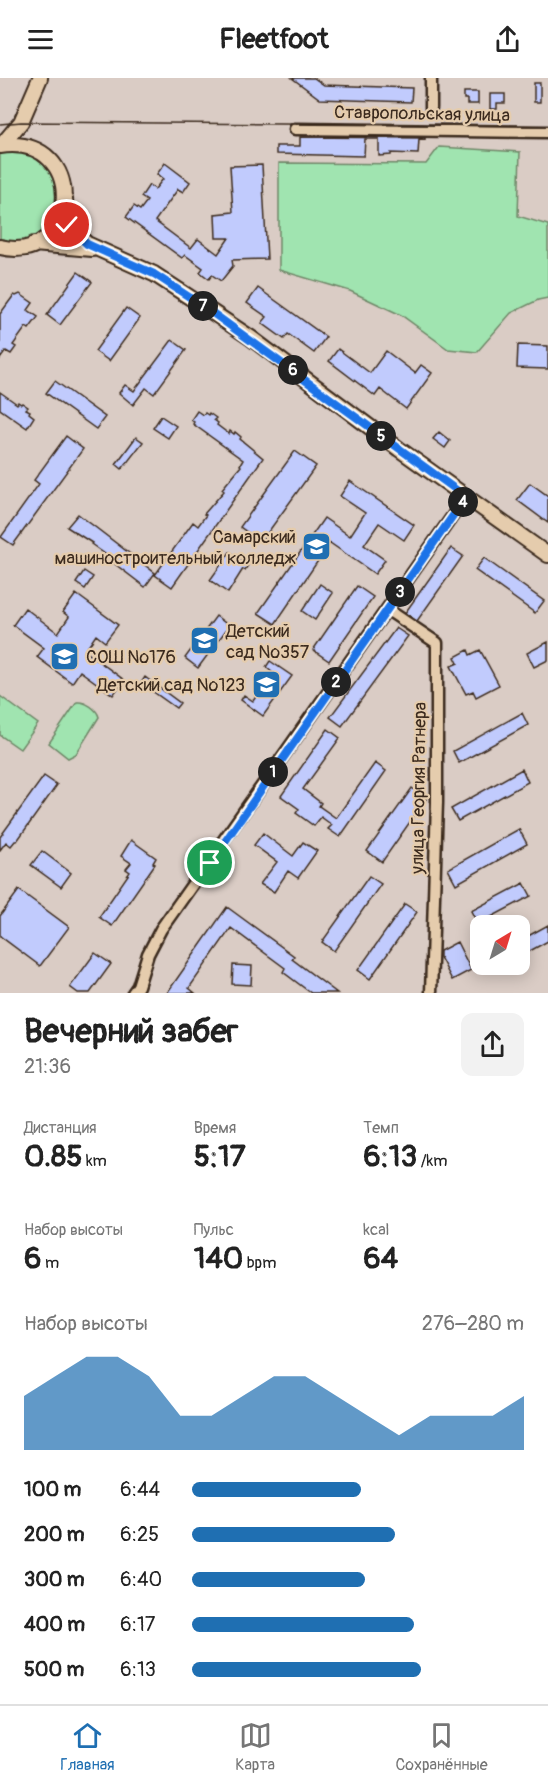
<!DOCTYPE html>
<html lang="ru">
<head>
<meta charset="utf-8">
<style>
  :root { --surface:#fff; --page:#f2f2f2; --text:#222; --muted:#767676; --line:#e0e0e0; --accent:#1f6fb2 }
  body { margin:0; font-family:Pangolin,sans-serif; background:var(--page); color:var(--text); height:100vh; display:flex; flex-direction:column; font-size:22px; white-space:nowrap }
  * { box-sizing:border-box; margin:0 }
  p { font-size:20px; color:var(--muted) }
  .icon { flex:none; width:33px; height:33px; fill:none; stroke:currentColor; stroke-width:2; stroke-linecap:round; stroke-linejoin:round }
  .map { position:relative; height:915px; overflow:hidden }
  .panel { display:flex; flex-direction:column; background:var(--surface); flex:1 }
  .panel>* { flex:none }
  .needle { width:39px; rotate:38deg }
  .fabs { position:absolute; left:470px; top:837px; display:grid; gap:12px }
  .fabs a { display:grid; place-items:center; width:60px; height:60px; border-radius:12px; background:var(--surface); box-shadow:0 3px 15px #0003; font-size:30px }
  .pin { position:absolute; display:grid; place-items:center; width:51px; height:51px; color:#fff; margin:-26px; border:3px solid #fff; border-radius:50%; box-shadow:0 2px 6px #0007 }
  .km { position:absolute; width:30px; height:30px; margin:-15px; border-radius:50%; background:#222; color:#fff; font-size:16px; line-height:30px; text-align:center }
  .round { display:grid; place-items:center; flex:none; width:63px; height:63px; border-radius:12px; background:var(--page) }
  .headline { display:flex; align-items:center; justify-content:space-between; height:102px; padding:0 24px }
  h1 { font-size:33px; font-weight:700; line-height:45px }
  .stats { display:grid; grid-template-columns:repeat(3,1fr); gap:9px; height:102px; padding:6px 24px }
  .stats div { display:grid; align-content:center }
  .stats b { font-size:30px; font-weight:700 }
  .stats small { font-size:16px; font-weight:400 }
  .stats p { font-size:16px }
  .chart { height:168px; padding:12px 24px }
  .chart p { display:flex; justify-content:space-between }
  .chart svg { width:100%; height:108px; margin-top:6px; fill:var(--accent); opacity:.7 }
  ul { padding:0 24px; list-style:none; font-size:20px }
  li { display:grid; grid-template-columns:96px 72px 1fr; align-items:center; height:45px }
  li i { height:15px; border-radius:8px; background:var(--accent) }
  header { display:flex; justify-content:space-between; align-items:center; height:78px; padding:0 24px; background:var(--surface); font-size:27px; font-weight:700 }
  .menu { display:flex; justify-content:space-around; align-items:center; height:84px; border-top:2px solid var(--line); background:var(--surface); font-size:16px; color:var(--muted) }
  .menu a { display:grid; justify-items:center; gap:3px }
  .menu .active { color:var(--accent) }
  .map>svg:first-child { display:block }
  .green { fill:#a0e4b0; stroke:#6e8767; stroke-width:1.5 }
  .building { fill:#c1cbfd; stroke:#3b2a1e; stroke-width:1.5 }
  .lines { fill:none; stroke-linecap:round; stroke-linejoin:round }
  .minor-casing { stroke:#3b2a1e; stroke-width:15 }
  .major-casing { stroke:#3b2a1e; stroke-width:18 }
  .minor { stroke:#e5ccad; stroke-width:10 }
  .major { stroke:#e5ccad; stroke-width:14 }
  .tram { stroke:#3b2a1e; stroke-width:1.5 }
  .route-casing { stroke:#fff; stroke-width:12 }
  .route { stroke:#1a73e8; stroke-width:8 }
  .labels { text-anchor:middle; dominant-baseline:central; stroke-width:4.5; stroke-linejoin:round; paint-order:stroke }
  .street-label { font-size:18px; fill:#3b2a1e; stroke:#e5ccad }
  .poi-label { font-size:18px; fill:#3b2a1e; stroke:#e5ccad; text-anchor:end }
</style>
</head>
<body>
<header><svg class="icon" aria-label="menu" viewBox="0 0 24 24"><path d="M4 6h16M4 12h16M4 18h16"/></svg>Fleetfoot<svg class="icon" aria-label="share" viewBox="0 0 24 24"><path d="M12 15V3M7 8l5-5 5 5M5 13v7h14v-7"/></svg></header>
<div class="map">
<svg width="548" height="915" viewBox="0 0 548 915">
  <rect width="100%" height="100%" fill="#daccc5"/>
  <filter id="ink" filterUnits="userSpaceOnUse"><feTurbulence type="fractalNoise" baseFrequency=".0167" numOctaves="2"/><feDisplacementMap in="SourceGraphic" scale="12" xChannelSelector="R" yChannelSelector="G"/><feConvolveMatrix kernelMatrix="1 2 1 2 8 2 1 2 1" color-interpolation-filters="sRGB"/></filter>
  <g filter="url(#ink)">
    <!-- green -->
    <path class="green" d="M439 69 520 74 518 138 548 147V220L538 222 511 235 477 274 448 271 401 237 350 213 279 192V85L426 86Z
      M5 73C30 73 57 86 59 114 59 120 56 127 55 133 51 146 43 159 28 163 20 165 9 164 0 164V75Z
      M0 618 38 646 20 671 0 657Z
      M77 624C85 623 97 631 99 639L76 676 68 680 49 665Z"/>
    <!-- building -->
    <path class="building" d="M292 0H314L324 7 412 10 411 24 320 21Z
      M534 5H540V24H534Z
      M464 14H478V26H467V21H464Z
      M490 16H505V25H497V31H490Z
      M300 59 425 60V62L419 61 418 76 391 75V77L379 78V61H365L364 78 276 76V68H300Z
      M165 85 190 104 183 114 178 111 155 143 191 170 198 161 218 176 229 160H216L215 136 233 134 230 88 262 87 267 181 232 182 233 188 221 203 212 197 209 201 200 194 203 190 185 177 182 180 126 139 134 128 140 132 147 123 141 119 149 107 155 111 163 101 157 96Z
      M78 194 92 204 60 247 47 237Z
      M258 210 326 259 314 275 288 256 284 261 262 245 267 239 247 225Z
      M20 216 33 225 28 232 38 239 29 251 26 249 13 267 16 269 11 276 6 273 0 281V236L14 217 16 218Z
      M126 230 140 240 109 283 95 273Z
      M172 262 186 272 154 316 146 310 133 327 119 315 125 307 134 313Z
      M518 267 548 268V291L517 290Z
      M338 271 370 295 386 273 415 295 421 287 432 295 406 331 380 311 375 318 329 283Z
      M55 303 105 339 96 351 46 315Z
      M0 314 17 326 18 324 21 326 22 325 28 329 26 331 30 333 29 335 34 339 27 350 0 331Z
      M197 333 203 337 205 335 208 337 209 335 216 340 214 342 218 345 217 347 229 356 230 353 234 356 235 354 241 359 240 361 263 380 172 509 155 497 193 444 198 448 206 437 204 436 224 413 222 411 241 388 240 387 243 382 193 346 194 344 191 342Z
      M161 338 176 348 168 360 153 350Z
      M439 354 450 363 445 370 433 361Z
      M66 358 83 371 13 467 1 459 39 406 34 402Z
      M136 359 143 364 122 391 116 386Z
      M295 373 316 388 261 464 240 449Z
      M350 403 414 447 404 462 379 445 364 467 385 482 375 496 330 465 275 546 258 535 324 440 350 458 365 435 340 418Z
      M530 405 548 418V445L517 422Z
      M78 436 155 495 145 509 111 483 112 481 91 466 92 465 67 449Z
      M451 470 463 478 417 543 405 535Z
      M230 474 248 487 245 492 243 491 228 515 210 502Z
      M484 480 544 523 535 535 475 492Z
      M84 493 93 499 85 511 76 505Z
      M320 506 333 515 315 542 302 533Z
      M357 508 373 519 329 583 313 572Z
      M76 516 118 547 105 564 96 557 85 573 124 602 113 617 80 593 72 605 37 579 44 570 13 547 25 530 58 555 69 539 63 534Z
      M216 538 229 548 198 590 185 580Z
      M396 550 408 558 342 648 330 639Z
      M548 564V582L534 589 527 575Z
      M468 572 470 577 480 572 499 607 476 619 473 613 466 616 451 588 458 585 455 579Z
      M270 583 292 598 263 638 241 622 244 617 253 623 273 595 266 589Z
      M145 599 180 625 176 630 141 605Z
      M522 635 528 647 459 685 453 673Z
      M328 651 340 660 303 711 321 725 319 728 336 740 375 685 386 693 340 759 328 751 332 747 321 739 314 748 296 735 299 731 281 718Z
      M522 691 528 704 458 743 451 731Z
      M44 698 57 707 17 763H15L11 768 6 764 0 772V759Z
      M412 710 426 721 382 784 367 773Z
      M519 751 527 766 456 806 448 791Z
      M263 755 293 778 303 764 317 773 298 800 288 793 274 814 260 806 277 784 254 767Z
      M131 762 156 780 153 785 155 786 112 848 99 839 130 794 126 791 131 785 121 778Z
      M42 773 71 795 61 809 31 787Z
      M369 798 381 806 334 873 322 864Z
      M524 805 531 818 478 846 471 833Z
      M19 812 69 849 40 888 0 858V838Z
      M405 826 417 834 370 901 358 892Z
      M227 829 294 878 292 881 337 915H311L283 894 285 890 231 850 189 910 195 915H167Z
      M548 847V863L519 879V863Z
      M457 864 471 892 452 902 440 879V873Z
      M95 875 111 886 90 915H78L70 909Z
      M233 887 252 888 251 907 232 906Z"/>
    <g class="lines">
      <defs>
        <path id="minor" d="M431 30V0
          M295 51 548 54
          M388 532 437 565V724L431 915
          M133 915 138 908 148 876 161 851 466 419"/>
        <path id="major" d="M0 68C90 55 80 188 0 169
          M1 68 21 44 40 0
          M65 121 67 147 87 166 154 196 203 228 251 260 399 371 548 477
          M34 166 92 171"/>
      </defs>
      <!-- minor casing -->
      <use href="#minor" class="minor-casing"/>
      <!-- major casing -->
      <use href="#major" class="major-casing"/>
      <!-- minor -->
      <use href="#minor" class="minor"/>
      <!-- major -->
      <use href="#major" class="major"/>
      <!-- tram -->
      <path class="tram" d="M0 46 21 44 548 48"/>
    </g>
  </g>
  <g class="lines" filter="url(#ink)">
    <defs>
      <path id="route" d="M67 147 87 166 154 196 203 228 466 419 210 785"/>
    </defs>
    <!-- route casing -->
    <use href="#route" class="route-casing"/>
    <!-- route -->
    <use href="#route" class="route"/>
  </g>
  <!-- icons -->
  <defs>
    <symbol id="university-square" viewBox="-11 -11 22 22"><rect x="-9" y="-9" width="18" height="18" rx="4" fill="#1f6fb2" stroke="#e5ccad"/><path d="M0-5L7-2L0 1L-7-2ZM-4 1L0 2.5L4 1V4Q0 6-4 4Z" fill="#fff"/></symbol>
    <symbol id="school-square" viewBox="-11 -11 22 22"><rect x="-9" y="-9" width="18" height="18" rx="4" fill="#1f6fb2" stroke="#e5ccad"/><path d="M0-5L7-2L0 1L-7-2ZM-4 1L0 2.5L4 1V4Q0 6-4 4Z" fill="#fff"/></symbol>
  </defs>
  <g fill-rule="evenodd">
    <use href="#university-square" x="300" y="452" width="33" height="33"/>
    <use href="#school-square" x="188" y="546" width="33" height="33"/>
    <use href="#school-square" x="48" y="562" width="33" height="33"/>
    <use href="#school-square" x="250" y="590" width="33" height="33"/>
  </g>
  <g class="labels">
    <!-- street labels -->
    <g class="street-label">
      <text transform="translate(422 36) rotate(1)">Ставропольская улица</text>
      <text transform="translate(419 710) rotate(-89)">улица Георгия Ратнера</text>
    </g>
    <!-- poi labels -->
    <g class="poi-label">
      <text x="296" y="459">Самарский<tspan x="296" dy="21">машиностроительный колледж</tspan></text>
      <text x="226" y="553" text-anchor="start">Детский<tspan x="226" dy="21">сад №357</tspan></text>
      <text x="86" y="579" text-anchor="start">СОШ №176</text>
      <text x="245" y="607">Детский сад №123</text>
    </g>
  </g>
</svg>
<div class="fabs">
<a><svg class="needle" viewBox="-14 -14 28 28"><path d="M0-13l5 13h-10z" fill="#e53935"/><path d="M0 13l5-13h-10z" fill="#767676"/></svg></a>
</div>
<div class="pin" style="left:210px;top:785px;background:#1e9e55"><svg class="icon" aria-label="arrive" viewBox="0 0 24 24"><path d="M6 21V4h12l-3 4 3 4H6"/></svg></div>
<div class="pin" style="left:67px;top:147px;background:#d93025"><svg class="icon" aria-label="check" viewBox="0 0 24 24"><path d="M5 12l5 5 9-10"/></svg></div>
<b class="km" style="left:273px;top:694px">1</b>
<b class="km" style="left:336px;top:604px">2</b>
<b class="km" style="left:400px;top:514px">3</b>
<b class="km" style="left:463px;top:424px">4</b>
<b class="km" style="left:381px;top:358px">5</b>
<b class="km" style="left:293px;top:292px">6</b>
<b class="km" style="left:203px;top:228px">7</b>
</div>
<section class="panel">
<div class="headline"><div><h1>Вечерний забег</h1><p>21:36</p></div><a class="round"><svg class="icon" aria-label="share" viewBox="0 0 24 24"><path d="M12 15V3M7 8l5-5 5 5M5 13v7h14v-7"/></svg></a></div>
<div class="stats">
<div><p>Дистанция</p><b>0.85<small> km</small></b></div>
<div><p>Время</p><b>5:17</b></div>
<div><p>Темп</p><b>6:13<small> /km</small></b></div>
</div>
<div class="stats">
<div><p>Набор высоты</p><b>6<small> m</small></b></div>
<div><p>Пульс</p><b>140<small> bpm</small></b></div>
<div><p>kcal</p><b>64</b></div>
</div>
<div class="chart"><p><span>Набор высоты</span>276–280 m</p>
<svg viewBox="0 0 160 44" preserveAspectRatio="none"><path d="M0 44V22L10 14L20 6L30 6L40 14L50 30L60 30L70 22L80 14L90 14L100 22L110 30L120 38L130 30L140 30L150 30L160 22V44z"/></svg>
</div>
<ul>
<li><b>100 m</b>6:44<i style="width:51%"></i></li>
<li><b>200 m</b>6:25<i style="width:61%"></i></li>
<li><b>300 m</b>6:40<i style="width:52%"></i></li>
<li><b>400 m</b>6:17<i style="width:67%"></i></li>
<li><b>500 m</b>6:13<i style="width:69%"></i></li>
</ul>
</section>
<nav class="menu">
<a class="active"><svg class="icon" aria-label="home" viewBox="0 0 24 24"><path d="M3 11l9-7 9 7M6 9v11h12V9"/></svg>Главная</a>
<a><svg class="icon" aria-label="map" viewBox="0 0 24 24"><path d="M3 6l6-2 6 2 6-2v14l-6 2-6-2-6 2zM9 4v14M15 6v14"/></svg>Карта</a>
<a><svg class="icon" aria-label="saved" viewBox="0 0 24 24"><path d="M7 4h10v16l-5-4-5 4z"/></svg>Сохранённые</a>
</nav>
</body>
</html>
